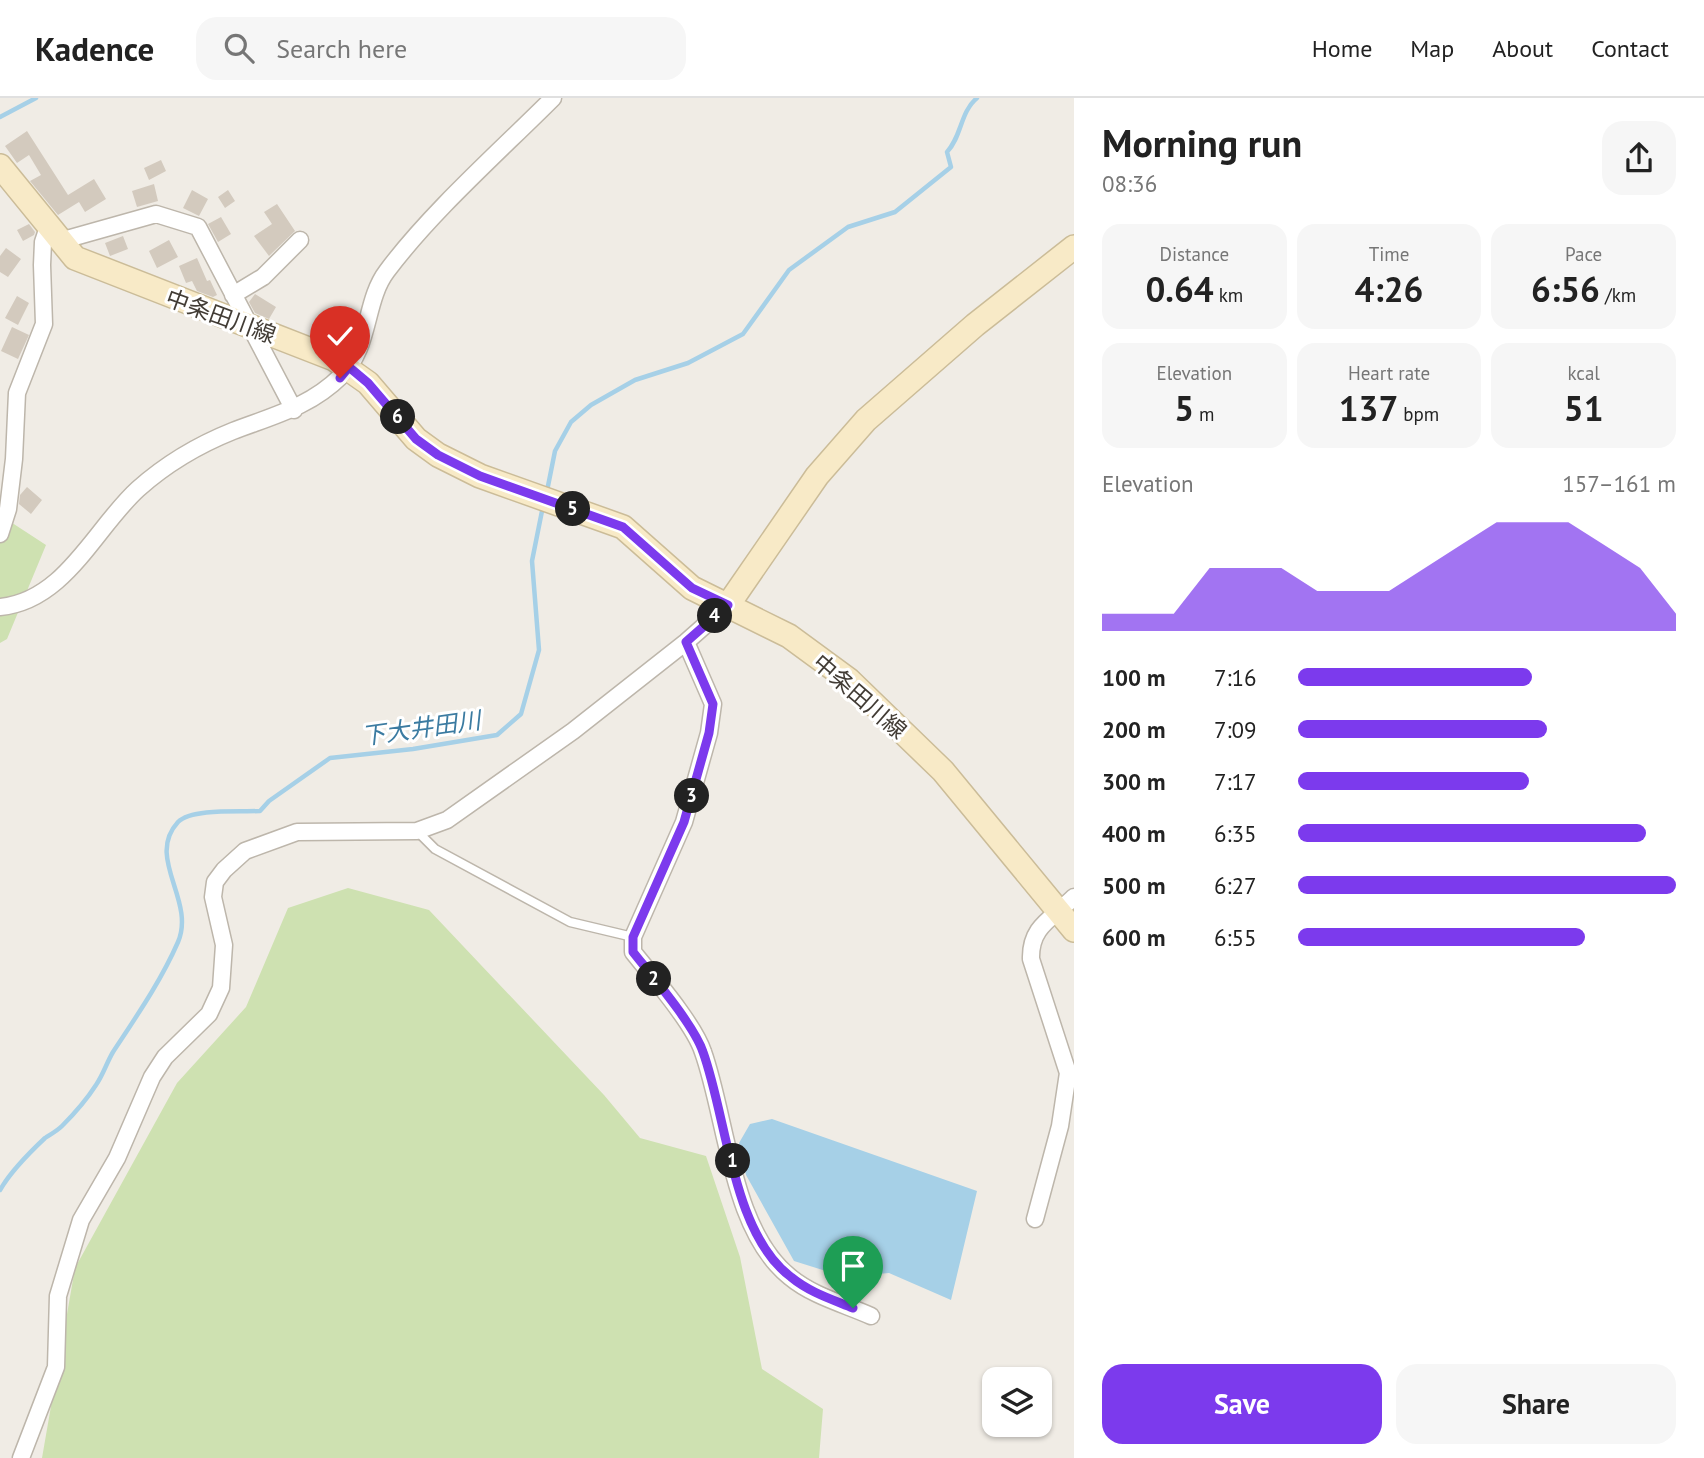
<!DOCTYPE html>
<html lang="en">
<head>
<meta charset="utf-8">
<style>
  :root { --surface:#fff; --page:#f6f6f6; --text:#222; --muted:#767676; --line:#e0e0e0; --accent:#7c3aed }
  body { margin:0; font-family:"PT Sans","Noto Sans JP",sans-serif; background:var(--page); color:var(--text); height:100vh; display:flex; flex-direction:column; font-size:26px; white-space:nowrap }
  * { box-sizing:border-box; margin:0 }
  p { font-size:23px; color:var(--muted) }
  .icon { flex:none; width:38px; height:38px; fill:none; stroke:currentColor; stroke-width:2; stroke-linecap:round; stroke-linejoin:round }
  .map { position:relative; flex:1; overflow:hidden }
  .sheet { display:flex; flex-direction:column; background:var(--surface); width:630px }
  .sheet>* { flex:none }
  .fabs { position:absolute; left:982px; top:1269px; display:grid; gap:14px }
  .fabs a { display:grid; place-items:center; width:70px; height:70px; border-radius:14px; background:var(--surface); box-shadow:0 2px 5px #0004; font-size:35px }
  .pin { position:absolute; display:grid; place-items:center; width:60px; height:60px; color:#fff; margin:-72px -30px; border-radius:50% 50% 50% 0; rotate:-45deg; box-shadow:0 0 7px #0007 }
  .pin .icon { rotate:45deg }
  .km { position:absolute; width:35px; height:35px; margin:-18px; border-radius:50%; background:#222; color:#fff; font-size:19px; line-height:35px; text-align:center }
  .round { display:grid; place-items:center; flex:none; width:74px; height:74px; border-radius:21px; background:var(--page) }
  .headline { display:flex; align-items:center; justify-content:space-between; height:119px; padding:0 28px }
  h1 { font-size:38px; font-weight:700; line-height:52px }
  .stats { display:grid; grid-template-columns:repeat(3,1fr); gap:10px; height:119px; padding:7px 28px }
  .stats div { display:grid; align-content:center; border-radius:18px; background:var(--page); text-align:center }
  .stats b { font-size:35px; font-weight:700 }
  .stats small { font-size:19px; font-weight:400 }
  .stats p { font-size:19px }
  .chart { height:196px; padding:14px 28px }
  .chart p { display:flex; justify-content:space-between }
  .chart svg { width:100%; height:126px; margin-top:7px; fill:var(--accent); opacity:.7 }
  .primary-button { display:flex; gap:14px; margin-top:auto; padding:14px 28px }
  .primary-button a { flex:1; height:80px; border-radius:21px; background:var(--accent); color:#fff; font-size:28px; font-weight:700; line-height:80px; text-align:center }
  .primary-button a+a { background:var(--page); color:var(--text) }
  ul { padding:0 28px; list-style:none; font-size:23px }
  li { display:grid; grid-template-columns:112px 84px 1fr; align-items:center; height:52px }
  li i { height:18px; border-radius:9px; background:var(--accent) }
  header { display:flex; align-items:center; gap:42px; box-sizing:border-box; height:98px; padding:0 35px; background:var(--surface); border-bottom:2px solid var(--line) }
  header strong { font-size:33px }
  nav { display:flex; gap:38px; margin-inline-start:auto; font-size:24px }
  .search { width:490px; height:63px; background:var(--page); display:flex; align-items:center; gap:18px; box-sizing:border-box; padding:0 24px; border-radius:21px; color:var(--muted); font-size:26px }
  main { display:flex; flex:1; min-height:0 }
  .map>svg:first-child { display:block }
  .green { fill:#cee1b1 }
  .water { fill:#a6d0e7 }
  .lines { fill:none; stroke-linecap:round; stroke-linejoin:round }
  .stream { stroke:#a6d0e7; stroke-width:4.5 }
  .building { fill:#d3cabe }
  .lane-casing { stroke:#bdb6ab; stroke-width:11 }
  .street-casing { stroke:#bdb6ab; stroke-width:19 }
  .secondary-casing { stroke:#cbbc98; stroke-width:26 }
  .lane { stroke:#fff; stroke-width:8 }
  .street { stroke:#fff; stroke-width:16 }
  .secondary { stroke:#f8eac7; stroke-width:23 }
  .route-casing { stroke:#fff; stroke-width:14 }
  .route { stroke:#7c3aed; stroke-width:9 }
  .labels { text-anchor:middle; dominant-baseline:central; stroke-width:6; stroke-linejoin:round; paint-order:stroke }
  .street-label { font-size:23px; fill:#423c35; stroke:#fff }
  .water-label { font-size:24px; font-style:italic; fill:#3b7ba1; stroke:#fff }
</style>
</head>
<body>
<header>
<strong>Kadence</strong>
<div class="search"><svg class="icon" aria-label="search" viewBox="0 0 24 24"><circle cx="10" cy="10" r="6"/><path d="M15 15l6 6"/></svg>Search here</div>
<nav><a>Home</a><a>Map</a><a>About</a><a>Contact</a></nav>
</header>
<main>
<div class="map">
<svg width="1074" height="1360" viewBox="0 0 1074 1360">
  <rect width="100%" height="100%" fill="#f0ece5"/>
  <!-- green -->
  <path class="green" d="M0 417 46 447 7 541 0 545Z
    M348 790 429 812 604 997 640 1040 706 1058 740 1159 762 1271 823 1311 819 1360H42L75 1170 177 985 246 909 288 810Z"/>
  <!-- water -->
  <path class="water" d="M772 1021 977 1093 951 1202 889 1175 845 1179 794 1163 746 1077 739 1045 750 1026Z"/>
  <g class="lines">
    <!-- stream -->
    <path class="stream" d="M0 19 36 0
      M547 393 555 353 571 324 591 307 635 282 688 265 743 236 789 172 848 129 895 114 951 69 947 54C962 38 960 14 977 0
      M0 1092C11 1073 29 1055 45 1040 51 1036 57 1033 62 1028 74 1016 87 1001 96 987 103 977 107 964 113 954 136 919 161 883 178 844 196 802 145 760 178 724 192 710 240 714 260 713L269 703 330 660 413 651 497 637 521 616 539 552 532 463 543 408"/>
  </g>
  <!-- building -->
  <path class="building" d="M27 33 68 97 94 81 106 101 85 114 79 104 58 117 30 83 41 77 29 57 17 65 5 48Z
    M161 62 166 73 149 82 144 70Z
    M154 86 158 103 137 109 132 93Z
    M192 92 208 101 199 118 183 110Z
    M228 92 235 103 225 110 218 99Z
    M277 106 295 133 269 158 254 138 272 126 264 114Z
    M221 119 231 136 218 144 208 126Z
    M29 126 35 134 34 137 23 143 17 132Z
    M123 138 128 151 110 158 105 145Z
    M169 142 178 159 157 170 149 153Z
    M6 150 21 161 8 179 0 174V158Z
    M197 160 207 183 210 182 217 197 213 199 197 193 192 183 186 185 179 168Z
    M255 196 276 209 269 221 255 215 249 204Z
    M17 198 29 205 18 227 5 220Z
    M12 229 29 237 18 261 1 253Z
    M27 389 42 402 31 416 19 406 20 397Z"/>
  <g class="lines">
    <defs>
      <path id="lane" d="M417 733 435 751 570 824 633 839"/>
      <path id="street" d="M60 143 156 116 198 129 294 312
        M233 197 263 179 300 142
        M0 436 8 411 14 361 17 295 44 226 42 167 43 144 48 129
        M0 509C65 503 95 430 138 391 166 366 198 347 233 333 272 318 310 309 341 278 371 249 364 203 387 173 431 114 500 53 553 0
        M686 544 713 606 709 635 684 724 633 839V854C652 878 694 926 703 954 727 1021 731 1132 790 1179 813 1198 844 1206 871 1218
        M1035 1121 1060 1028 1068 975 1031 861C1030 828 1052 821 1074 799
        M21 1360 56 1269 58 1198 81 1122 117 1060 152 979 165 959 209 916 221 890 224 847 213 799 215 784 224 772 245 753 297 734 417 733 447 722 573 633 686 544 728 507"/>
      <path id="secondary" d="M0 68 75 160 334 261 368 285 416 341 438 357 480 378 623 429 692 490 789 538 849 582 943 673 1074 832
        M728 507 817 378 866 322 975 227 1074 149"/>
    </defs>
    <!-- lane casing -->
    <use href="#lane" class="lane-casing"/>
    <!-- street casing -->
    <use href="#street" class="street-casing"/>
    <!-- secondary casing -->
    <use href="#secondary" class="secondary-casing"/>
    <!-- lane -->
    <use href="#lane" class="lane"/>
    <!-- street -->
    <use href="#street" class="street"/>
    <!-- secondary -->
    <use href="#secondary" class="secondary"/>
  </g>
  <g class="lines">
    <defs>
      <path id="route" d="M340 280 349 269 368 285 416 341 438 357 480 378 623 429 692 490 728 507 686 544 713 606 709 635 684 724 633 839V854C652 878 694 927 703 954 727 1020 732 1135 791 1179 809 1194 831 1201 853 1210"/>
    </defs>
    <!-- route casing -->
    <use href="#route" class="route-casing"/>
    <!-- route -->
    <use href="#route" class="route"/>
  </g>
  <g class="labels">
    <!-- street labels -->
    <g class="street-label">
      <text transform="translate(221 218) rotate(20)">中条田川線</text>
      <text transform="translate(860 598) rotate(41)">中条田川線</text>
    </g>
    <!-- water labels -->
    <g class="water-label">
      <text transform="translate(421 630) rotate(-8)">下大井田川</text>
    </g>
  </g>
</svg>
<div class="fabs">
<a><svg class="icon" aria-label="layers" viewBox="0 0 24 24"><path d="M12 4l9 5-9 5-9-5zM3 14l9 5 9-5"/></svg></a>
</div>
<div class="pin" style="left:853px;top:1210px;background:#1e9e55"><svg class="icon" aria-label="arrive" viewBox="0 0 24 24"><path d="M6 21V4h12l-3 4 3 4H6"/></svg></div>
<div class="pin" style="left:340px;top:280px;background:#d93025"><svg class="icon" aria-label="check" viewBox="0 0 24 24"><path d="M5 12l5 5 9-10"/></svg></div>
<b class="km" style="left:733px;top:1063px">1</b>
<b class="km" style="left:654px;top:881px">2</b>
<b class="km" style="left:692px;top:698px">3</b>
<b class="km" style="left:715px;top:518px">4</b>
<b class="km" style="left:573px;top:411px">5</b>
<b class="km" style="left:398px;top:319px">6</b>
</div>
<section class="sheet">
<div class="headline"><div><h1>Morning run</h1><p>08:36</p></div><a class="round"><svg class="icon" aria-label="share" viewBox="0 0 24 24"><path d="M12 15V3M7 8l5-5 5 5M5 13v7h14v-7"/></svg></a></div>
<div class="stats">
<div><p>Distance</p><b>0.64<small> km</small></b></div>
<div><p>Time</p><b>4:26</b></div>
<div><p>Pace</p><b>6:56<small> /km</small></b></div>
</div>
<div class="stats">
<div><p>Elevation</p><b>5<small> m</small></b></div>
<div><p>Heart rate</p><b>137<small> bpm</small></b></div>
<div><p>kcal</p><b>51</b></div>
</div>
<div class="chart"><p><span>Elevation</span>157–161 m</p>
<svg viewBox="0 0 160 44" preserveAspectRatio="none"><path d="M0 44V38L10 38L20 38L30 22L40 22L50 22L60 30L70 30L80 30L90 22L100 14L110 6L120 6L130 6L140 14L150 22L160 38V44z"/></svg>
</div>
<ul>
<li><b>100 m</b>7:16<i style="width:62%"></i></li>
<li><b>200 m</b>7:09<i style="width:66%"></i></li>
<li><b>300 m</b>7:17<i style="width:61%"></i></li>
<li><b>400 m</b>6:35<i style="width:92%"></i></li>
<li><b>500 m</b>6:27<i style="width:100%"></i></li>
<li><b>600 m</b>6:55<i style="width:76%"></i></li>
</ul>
<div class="primary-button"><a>Save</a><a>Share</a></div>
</section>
</main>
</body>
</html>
